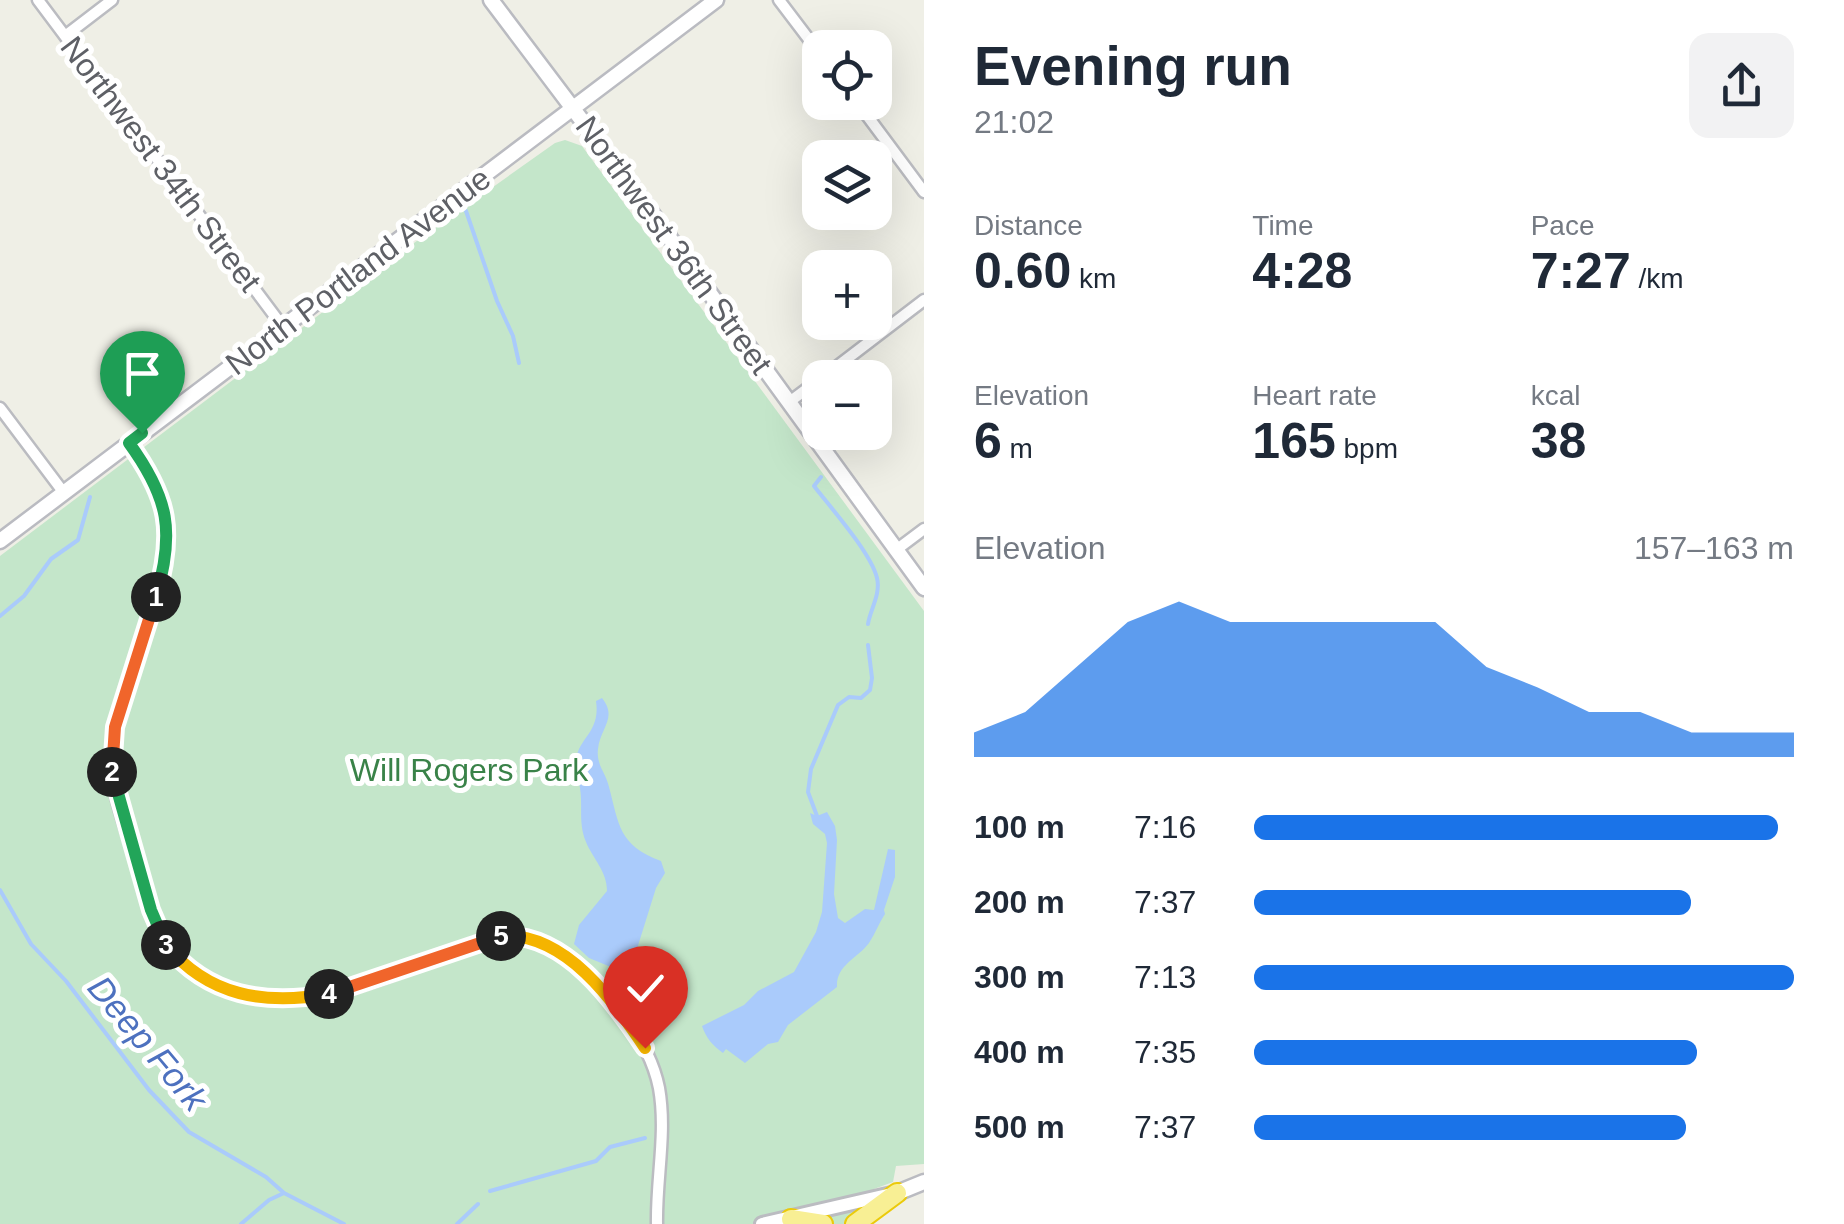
<!DOCTYPE html>
<html lang="en">
<head>
<meta charset="utf-8">
<style>
  :root { --surface:#fff; --page:#f2f2f3; --text:#1f2937; --muted:#747a83; --accent:#1a73e8 }
  body { margin:0; font-family:Helvetica,sans-serif; background:var(--page); color:var(--text); height:100vh; display:flex; flex-direction:column; font-size:38px; white-space:nowrap }
  * { box-sizing:border-box; margin:0 }
  p { font-size:32px; color:var(--muted) }
  .icon { flex:none; width:55px; height:55px; fill:none; stroke:currentColor; stroke-width:2; stroke-linecap:round; stroke-linejoin:round }
  .map { position:relative; flex:1; overflow:hidden }
  .side { display:flex; flex-direction:column; background:var(--surface); width:920px }
  .side>* { flex:none }
  .controls { position:absolute; left:802px; top:30px; display:grid; gap:20px }
  .controls a { display:grid; place-items:center; width:90px; height:90px; border-radius:20px; background:var(--surface); box-shadow:0 10px 40px #0002; font-size:50px }
  .pin { position:absolute; display:grid; place-items:center; width:85px; height:85px; color:#fff; margin:-102px -42px; border-radius:50% 50% 50% 0; rotate:-45deg; box-shadow:0 0 10px #0007 }
  .pin .icon { rotate:45deg }
  .km { position:absolute; width:50px; height:50px; margin:-25px; border-radius:50%; background:#222; color:#fff; font-size:28px; line-height:50px; text-align:center }
  .round { display:grid; place-items:center; flex:none; width:105px; height:105px; border-radius:20px; background:var(--page) }
  .summary { display:flex; align-items:center; justify-content:space-between; height:170px; padding:0 50px }
  h1 { font-size:55px; font-weight:600; line-height:75px }
  .stats { display:grid; grid-template-columns:repeat(3,1fr); gap:15px; height:170px; padding:10px 50px }
  .stats div { display:grid; align-content:center }
  .stats b { font-size:50px; font-weight:600 }
  .stats small { font-size:28px; font-weight:400 }
  .stats p { font-size:28px }
  .chart { height:280px; padding:20px 50px }
  .chart p { display:flex; justify-content:space-between }
  .chart svg { width:100%; height:180px; margin-top:10px; fill:var(--accent); opacity:.7 }
  ul { padding:0 50px; list-style:none; font-size:32px }
  li { display:grid; grid-template-columns:160px 120px 1fr; align-items:center; height:75px }
  li i { height:25px; border-radius:12px; background:var(--accent) }
  main { display:flex; flex:1; min-height:0 }
  .map>svg:first-child { display:block }
  .green { fill:#c4e6ca }
  .water { fill:#aacbfb }
  .lines { fill:none; stroke-linecap:round; stroke-linejoin:round }
  .stream { stroke:#aacbfb; stroke-width:4 }
  .minor-casing { stroke:#bbbcc1; stroke-width:15 }
  .tertiary-casing { stroke:#bbbcc1; stroke-width:18 }
  .secondary-casing { stroke:#babbc1; stroke-width:19 }
  .motorway-casing { stroke:#ebca0a; stroke-width:22 }
  .minor { stroke:#fff; stroke-width:10 }
  .tertiary { stroke:#fff; stroke-width:12 }
  .secondary { stroke:#fff; stroke-width:14 }
  .motorway { stroke:#f8ef94; stroke-width:18 }
  .split-1-casing { stroke:#fff; stroke-width:20 }
  .split-2-casing { stroke:#fff; stroke-width:20 }
  .split-3-casing { stroke:#fff; stroke-width:20 }
  .split-4-casing { stroke:#fff; stroke-width:20 }
  .split-5-casing { stroke:#fff; stroke-width:20 }
  .split-6-casing { stroke:#fff; stroke-width:20 }
  .split-1 { stroke:#22a559; stroke-width:12 }
  .split-2 { stroke:#f0652b; stroke-width:12 }
  .split-3 { stroke:#22a559; stroke-width:12 }
  .split-4 { stroke:#f5b400; stroke-width:12 }
  .split-5 { stroke:#f0652b; stroke-width:12 }
  .split-6 { stroke:#f5b400; stroke-width:12 }
  .labels { text-anchor:middle; dominant-baseline:central; stroke-width:10; stroke-linejoin:round; paint-order:stroke }
  .street-label { font-size:32px; fill:#5e6066; stroke:#fff }
  .park-label { font-size:32px; fill:#398248; stroke:#fff }
  .water-label { font-size:35px; font-style:italic; fill:#4d71bf; stroke:#fff }
</style>
</head>
<body>
<main>
<div class="map">
<svg width="924" height="1224" viewBox="0 0 924 1224">
  <rect width="100%" height="100%" fill="#efefe6"/>
  <!-- green -->
  <path class="green" d="M565 140 582 146 924 611V1164L896 1166 893 1182 874 1189 864 1206 845 1224H0V556L414 243 555 143Z"/>
  <!-- water -->
  <path class="water" d="M602 698C618 718 600 728 598 749 596 765 606 773 609 787 619 824 618 845 661 861L665 873 656 888 631 968 623 972 589 958 574 944 579 925 607 891C607 871 593 859 586 842 578 823 583 807 580 788 579 780 576 773 576 765 575 738 601 735 596 701Z
    M827 812 835 826 837 840 834 894 838 918 845 923 865 909 874 910 888 849 895 850V877L884 910 885 914C879 923 875 934 869 943 857 959 836 965 837 987L788 1025 778 1042 768 1044 745 1063 726 1049 723 1053C713 1046 706 1038 702 1026L744 1005 758 991 794 972 816 932 822 912 827 843 825 834 813 824 810 813 817 816Z"/>
  <g class="lines">
    <!-- stream -->
    <path class="stream" d="M466 211 497 301 513 336 519 363
      M821 477 814 486C831 508 871 553 877 578 881 594 870 610 868 624
      M0 616 24 596 51 559 78 540 90 497
      M817 816 808 792 811 769 838 705 849 697 861 698 870 690 872 678 868 645
      M0 890 31 944 66 981 149 1090 189 1132 266 1177 284 1193 344 1224
      M490 1191 596 1161 610 1147 645 1138
      M241 1224 269 1200 284 1193
      M457 1224 478 1204"/>
    <defs>
      <path id="minor" d="M38 0 283 327
        M779 0 820 54
        M65 36 112 0
        M857 102 924 192
        M822 378 924 300
        M788 403 820 379
        M0 408 64 493
        M129 443C145 466 161 489 166 517 179 588 118 676 112 750 108 789 127 830 138 867 149 903 157 942 187 967 259 1030 360 988 437 958 461 948 489 933 516 936 549 940 575 964 597 987 626 1015 651 1048 659 1088 667 1133 656 1179 657 1224
        M896 550 924 529"/>
      <path id="tertiary" d="M762 1224 896 1193"/>
      <path id="secondary" d="M491 0 645 204 924 588
        M0 541 716 0
        M897 1193 924 1182"/>
      <path id="motorway" d="M791 1219 823 1224
        M855 1224 897 1193"/>
    </defs>
    <!-- minor casing -->
    <use href="#minor" class="minor-casing"/>
    <!-- tertiary casing -->
    <use href="#tertiary" class="tertiary-casing"/>
    <!-- secondary casing -->
    <use href="#secondary" class="secondary-casing"/>
    <!-- motorway casing -->
    <use href="#motorway" class="motorway-casing"/>
    <!-- minor -->
    <use href="#minor" class="minor"/>
    <!-- tertiary -->
    <use href="#tertiary" class="tertiary"/>
    <!-- secondary -->
    <use href="#secondary" class="secondary"/>
    <!-- motorway -->
    <use href="#motorway" class="motorway"/>
  </g>
  <g class="lines">
    <defs>
      <path id="split-1" d="M142 433 129 443C169 498 175 532 156 597"/>
      <path id="split-2" d="M112 772 115 727 156 597"/>
      <path id="split-3" d="M112 772 151 910 166 945"/>
      <path id="split-4" d="M166 945C209 997 265 1005 329 994"/>
      <path id="split-5" d="M329 994 501 936"/>
      <path id="split-6" d="M501 936C565 932 614 1001 645 1048"/>
    </defs>
    <!-- split-1 casing -->
    <use href="#split-1" class="split-1-casing"/>
    <!-- split-2 casing -->
    <use href="#split-2" class="split-2-casing"/>
    <!-- split-3 casing -->
    <use href="#split-3" class="split-3-casing"/>
    <!-- split-4 casing -->
    <use href="#split-4" class="split-4-casing"/>
    <!-- split-5 casing -->
    <use href="#split-5" class="split-5-casing"/>
    <!-- split-6 casing -->
    <use href="#split-6" class="split-6-casing"/>
    <!-- split-1 -->
    <use href="#split-1" class="split-1"/>
    <!-- split-2 -->
    <use href="#split-2" class="split-2"/>
    <!-- split-3 -->
    <use href="#split-3" class="split-3"/>
    <!-- split-4 -->
    <use href="#split-4" class="split-4"/>
    <!-- split-5 -->
    <use href="#split-5" class="split-5"/>
    <!-- split-6 -->
    <use href="#split-6" class="split-6"/>
  </g>
  <g class="labels">
    <!-- street labels -->
    <g class="street-label">
      <text transform="translate(161 164) rotate(53)">Northwest 34th Street</text>
      <text transform="translate(674 245) rotate(54)">Northwest 36th Street</text>
      <text transform="translate(358 271) rotate(-37)">North Portland Avenue</text>
    </g>
    <!-- park labels -->
    <g class="park-label">
      <text x="469" y="770">Will Rogers Park</text>
    </g>
    <!-- water labels -->
    <g class="water-label">
      <text transform="translate(148 1043) rotate(50)">Deep Fork</text>
    </g>
  </g>
</svg>
<div class="controls">
<a><svg class="icon" aria-label="locate" viewBox="0 0 24 24"><circle cx="12" cy="12" r="6"/><path d="M12 2v4M12 18v4M2 12h4M18 12h4"/></svg></a>
<a><svg class="icon" aria-label="layers" viewBox="0 0 24 24"><path d="M12 4l9 5-9 5-9-5zM3 14l9 5 9-5"/></svg></a>
<a>+</a>
<a>−</a>
</div>
<div class="pin" style="left:142px;top:433px;background:#1e9e55"><svg class="icon" aria-label="arrive" viewBox="0 0 24 24"><path d="M6 21V4h12l-3 4 3 4H6"/></svg></div>
<div class="pin" style="left:645px;top:1048px;background:#d93025"><svg class="icon" aria-label="check" viewBox="0 0 24 24"><path d="M5 12l5 5 9-10"/></svg></div>
<b class="km" style="left:156px;top:597px">1</b>
<b class="km" style="left:112px;top:772px">2</b>
<b class="km" style="left:166px;top:945px">3</b>
<b class="km" style="left:329px;top:994px">4</b>
<b class="km" style="left:501px;top:936px">5</b>
</div>
<section class="side">
<div class="summary"><div><h1>Evening run</h1><p>21:02</p></div><a class="round"><svg class="icon" aria-label="share" viewBox="0 0 24 24"><path d="M12 15V3M7 8l5-5 5 5M5 13v7h14v-7"/></svg></a></div>
<div class="stats">
<div><p>Distance</p><b>0.60<small> km</small></b></div>
<div><p>Time</p><b>4:28</b></div>
<div><p>Pace</p><b>7:27<small> /km</small></b></div>
</div>
<div class="stats">
<div><p>Elevation</p><b>6<small> m</small></b></div>
<div><p>Heart rate</p><b>165<small> bpm</small></b></div>
<div><p>kcal</p><b>38</b></div>
</div>
<div class="chart"><p><span>Elevation</span>157–163 m</p>
<svg viewBox="0 0 160 44" preserveAspectRatio="none"><path d="M0 44V38L10 33L20 22L30 11L40 6L50 11L60 11L70 11L80 11L90 11L100 22L110 27L120 33L130 33L140 38L150 38L160 38V44z"/></svg>
</div>
<ul>
<li><b>100 m</b>7:16<i style="width:97%"></i></li>
<li><b>200 m</b>7:37<i style="width:81%"></i></li>
<li><b>300 m</b>7:13<i style="width:100%"></i></li>
<li><b>400 m</b>7:35<i style="width:82%"></i></li>
<li><b>500 m</b>7:37<i style="width:80%"></i></li>
</ul>
</section>
</main>
</body>
</html>
